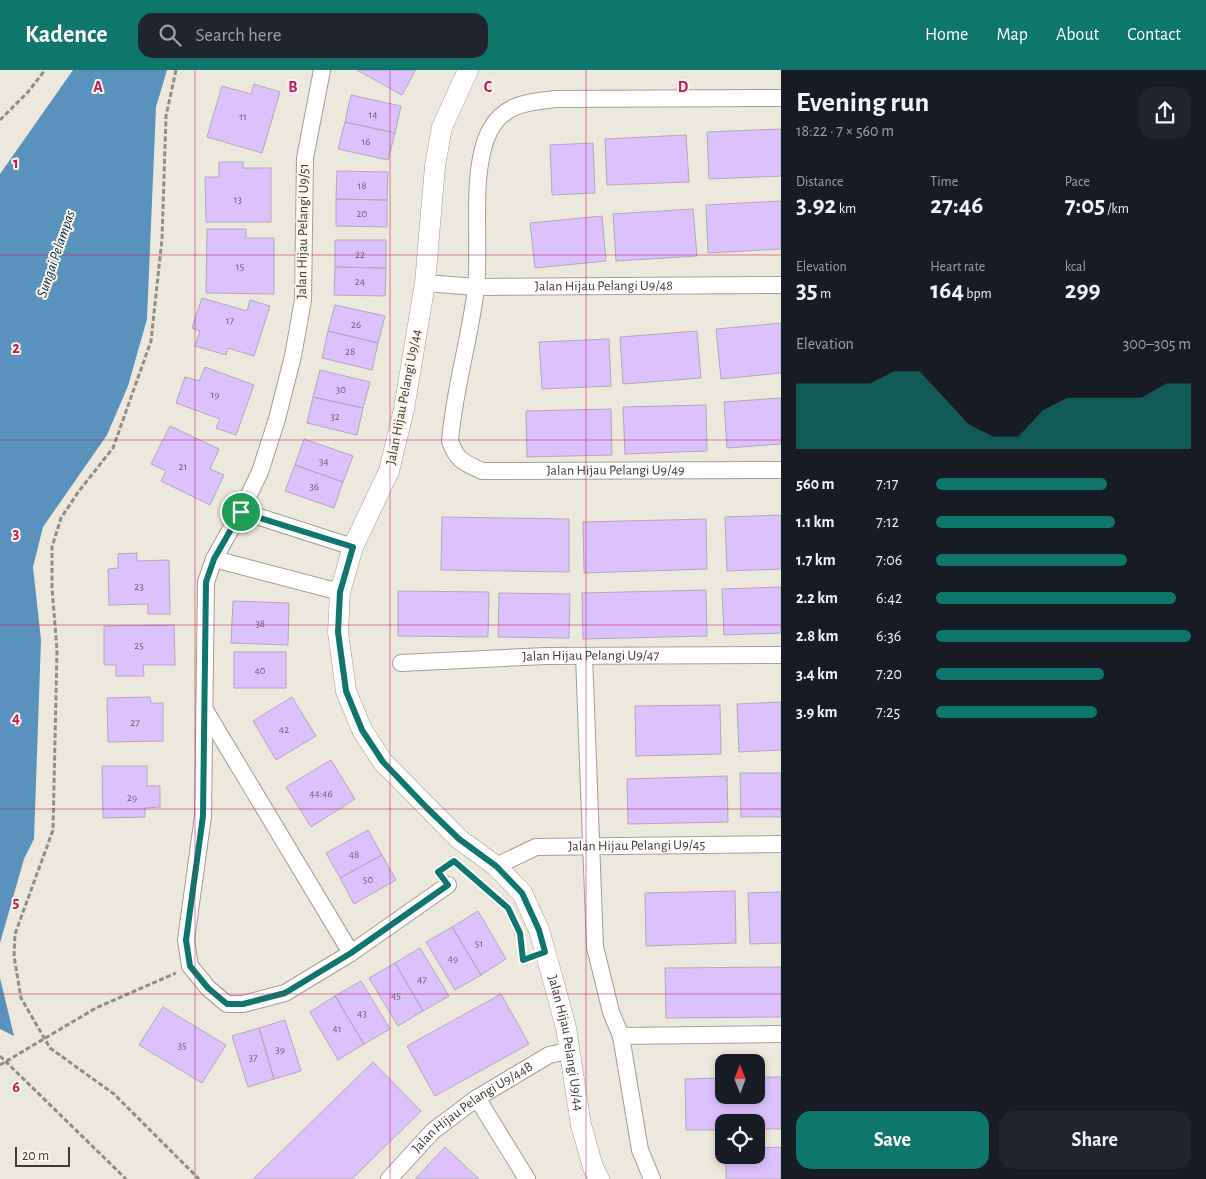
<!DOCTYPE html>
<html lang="en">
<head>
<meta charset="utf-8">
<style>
  :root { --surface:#171b24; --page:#20242c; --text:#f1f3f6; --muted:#9ea1a6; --accent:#0f766e }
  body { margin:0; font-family:"Alegreya Sans",sans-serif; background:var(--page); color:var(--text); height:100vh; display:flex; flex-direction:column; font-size:19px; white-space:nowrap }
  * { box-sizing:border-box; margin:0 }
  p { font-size:16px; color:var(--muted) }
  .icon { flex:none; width:28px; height:28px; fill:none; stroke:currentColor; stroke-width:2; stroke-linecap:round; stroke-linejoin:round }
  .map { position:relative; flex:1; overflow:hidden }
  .side { display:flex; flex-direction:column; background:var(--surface); width:425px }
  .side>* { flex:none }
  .needle { width:32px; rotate:359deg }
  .buttons { position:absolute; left:715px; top:984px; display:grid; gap:10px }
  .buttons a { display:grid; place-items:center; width:50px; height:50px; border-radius:10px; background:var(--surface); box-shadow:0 2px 8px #0003; font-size:25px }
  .scale { position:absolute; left:15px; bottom:12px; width:55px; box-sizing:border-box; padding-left:5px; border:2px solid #3d3b37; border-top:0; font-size:14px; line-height:18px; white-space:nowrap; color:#3d3b37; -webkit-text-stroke:4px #fbf5ea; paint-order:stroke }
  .pin { position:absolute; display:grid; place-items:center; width:42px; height:42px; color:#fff; margin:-21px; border:2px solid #fff; border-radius:50%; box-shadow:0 1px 5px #0007 }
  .round { display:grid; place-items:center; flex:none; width:52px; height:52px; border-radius:15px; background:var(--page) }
  .summary { display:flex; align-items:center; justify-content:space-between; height:85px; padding:0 15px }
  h1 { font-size:28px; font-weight:700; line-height:38px }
  .figures { display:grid; grid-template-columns:repeat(3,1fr); gap:8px; height:85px; padding:5px 15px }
  .figures div { display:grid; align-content:center }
  .figures b { font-size:25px; font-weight:700 }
  .figures small { font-size:14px; font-weight:400 }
  .figures p { font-size:14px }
  .chart { height:140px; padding:10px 15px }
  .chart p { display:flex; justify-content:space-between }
  .chart svg { width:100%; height:90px; margin-top:5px; fill:var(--accent); opacity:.7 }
  .primary-button { display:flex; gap:10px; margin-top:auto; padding:10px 15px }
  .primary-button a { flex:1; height:58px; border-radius:15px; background:var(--accent); color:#fff; font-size:20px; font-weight:700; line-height:58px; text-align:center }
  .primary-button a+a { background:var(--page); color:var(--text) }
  ul { padding:0 15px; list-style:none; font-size:16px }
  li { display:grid; grid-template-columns:80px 60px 1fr; align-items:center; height:38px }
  li i { height:12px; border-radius:6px; background:var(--accent) }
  header { display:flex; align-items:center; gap:30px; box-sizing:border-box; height:70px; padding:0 25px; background:var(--accent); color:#fff }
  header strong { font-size:24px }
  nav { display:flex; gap:28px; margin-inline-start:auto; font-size:18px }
  .search { width:350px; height:45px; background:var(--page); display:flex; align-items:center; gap:12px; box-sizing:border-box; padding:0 18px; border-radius:15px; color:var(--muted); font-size:19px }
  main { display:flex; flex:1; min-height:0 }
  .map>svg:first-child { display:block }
  .water { fill:#5a92be }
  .building { fill:#ddc1ff; stroke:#aeaab4 }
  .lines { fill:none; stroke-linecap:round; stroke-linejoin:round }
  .minor-casing { stroke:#a39e94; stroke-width:18 }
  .tertiary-casing { stroke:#a39e94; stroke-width:21 }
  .path { stroke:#8f8c84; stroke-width:3; stroke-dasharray:5 2.5; stroke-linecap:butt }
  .minor { stroke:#fff; stroke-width:16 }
  .tertiary { stroke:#fff; stroke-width:20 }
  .path-bridge { stroke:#8f8c84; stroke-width:3; stroke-dasharray:5 2.5; stroke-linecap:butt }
  .route-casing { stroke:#fff; stroke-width:10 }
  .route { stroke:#0f766e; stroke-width:6 }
  .grid { fill:none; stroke:#c2185b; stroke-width:1; stroke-opacity:0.55 }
  .labels { text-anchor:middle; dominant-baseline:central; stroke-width:4; stroke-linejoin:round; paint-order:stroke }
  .number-label { font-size:11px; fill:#655c69 }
  .street-label { font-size:14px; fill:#3d3b37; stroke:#fbf5ea }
  .water-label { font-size:15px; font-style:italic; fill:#063553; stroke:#fbf5ea }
  .grid-label { font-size:16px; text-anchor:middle; font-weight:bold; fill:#c2185b; stroke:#fbf5ea; stroke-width:4; stroke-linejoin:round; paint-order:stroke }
</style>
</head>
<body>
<header>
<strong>Kadence</strong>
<div class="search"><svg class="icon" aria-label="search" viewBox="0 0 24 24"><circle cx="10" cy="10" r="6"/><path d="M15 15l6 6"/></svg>Search here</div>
<nav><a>Home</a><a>Map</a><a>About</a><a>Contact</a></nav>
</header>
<main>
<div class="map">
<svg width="781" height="1109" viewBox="0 0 781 1109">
  <rect width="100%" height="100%" fill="#ede8dd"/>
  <!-- water -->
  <path class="water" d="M73 0H167L156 37 147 249 128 316 107 365 43 457 33 497 41 570 34 769 24 789 0 873V104Z
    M0 908 14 966 0 959Z"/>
  <!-- building -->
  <path class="building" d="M357 0H414L415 1 402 25Z
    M254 14 280 22 262 83 207 67 222 16 251 24Z
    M351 25 401 36 395 63 345 52Z
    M345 52 395 63 388 90 338 79Z
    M781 59V106L709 109 707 62Z
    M686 65 689 112 607 115 605 69Z
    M593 73 595 123 552 125 550 75Z
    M219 92H243V98H271V152H206L205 107H219Z
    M337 101 388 102 387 130 336 129Z
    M336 129 387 130V157L336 156Z
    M781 131V179L708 183 706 135Z
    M693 139 697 186 616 191 613 144Z
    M602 146 606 191 535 198 530 153Z
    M207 159H246V168H274V224L206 223Z
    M335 170H386V198L335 197Z
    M335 197 386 198 385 226 334 225Z
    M202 228 247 241 250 230 270 236 254 286 228 278 226 285 195 276 200 261 192 258Z
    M335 235 385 246 378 273 328 261Z
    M781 253V303L721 309 716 259Z
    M328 261 378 273 372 300 322 288Z
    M697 261 701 308 623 314 620 267Z
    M609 269 611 316 542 319 539 272Z
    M205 297 254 315 236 365 216 358 220 349 176 333 185 307 199 311Z
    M320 300 370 312 363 338 313 327Z
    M313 327 363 338 357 365 307 353Z
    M781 328V374L727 378 724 332Z
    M706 335 707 381 625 384 623 337Z
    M611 339 612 385 527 387 526 341Z
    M170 356 219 379 210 399 224 405 210 435 161 411 166 401 151 394Z
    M304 369 353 386 343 412 295 395Z
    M295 395 343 412 334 438 285 421Z
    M781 445V499L727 501 725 447Z
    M442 447 569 449V502L441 500Z
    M706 449 707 499 584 503 583 452Z
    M137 483V491L169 490 170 544H148V534L109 535 108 499 118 498V484Z
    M781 517V563L724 565 722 519Z
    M706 520 707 566 583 569 582 523Z
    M398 521 489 522 488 567 398 566Z
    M499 523 570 524 569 568 498 567Z
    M233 531 289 533 288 575 231 573Z
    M174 555 175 595H143L144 606H116V595H104V556Z
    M234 582H286V618H234Z
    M150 627 151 633H163V671L108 672 107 628Z
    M292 627 316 666 276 690 253 651Z
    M781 632V680L739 682 737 634Z
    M720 635 721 684 636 686 635 636Z
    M331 690 355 729 311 757 286 717Z
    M102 696H147V716H160V737L145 738V747L103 748Z
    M740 703H781V747H741Z
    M727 706 728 752 628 754 627 709Z
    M368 760 382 785 340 808 326 783Z
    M382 785 396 810 354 834 340 808Z
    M735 821 736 873 646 876 645 823Z
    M781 822V873L750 874 748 823Z
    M478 841 506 889 481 905 452 857Z
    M452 857 481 905 455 920 426 872Z
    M420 878 449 926 423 941 395 893Z
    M395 893 423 941 398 956 369 908Z
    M781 897V947L666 948 665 898Z
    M361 911 390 959 364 974 335 926Z
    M501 924 529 974 435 1026 407 976Z
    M335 926 364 974 338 990 310 942Z
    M163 937 226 975 202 1013 139 975Z
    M285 950 301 1001 274 1009 259 958Z
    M259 958 274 1009 248 1017 232 966Z
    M373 992 421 1041 352 1109H253Z
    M756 1007H781V1059H756V1052H724V1060H686L685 1009 724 1008V1025H756Z
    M445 1077 479 1109H415Z
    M781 1077V1109H726V1085H756V1078Z"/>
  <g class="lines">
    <defs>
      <g id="minor">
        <path d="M322 0 305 88 303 230 293 286 277 349 260 402 241 441 214 489 206 512 203 746 186 870 190 896 208 918 227 934H243L285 923 351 883 448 815"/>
        <path id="s1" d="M781 28 555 29C528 32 504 34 490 60 469 101 481 172 476 218 470 269 454 320 450 371 457 391 463 392 482 401L781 400"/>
        <path id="s2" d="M425 213 476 217 781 215"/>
        <path d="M241 441 353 477"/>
        <path d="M214 489 340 522"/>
        <path d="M584 586 595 877 611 942 621 966 640 1080 652 1109"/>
        <path id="s3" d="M401 593 545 586 781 585"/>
        <path d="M205 640 351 883"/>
        <path id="s4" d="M496 796 536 777 781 774"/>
        <path d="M621 966 781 964"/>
        <path d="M477 1028 527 1109"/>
        <path id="s5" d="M389 1109 433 1061 477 1028 549 985 568 981"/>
      </g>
      <g id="tertiary">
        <path id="s6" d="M468 0 442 57 435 96 425 213 404 339 389 401 353 477 340 522 338 562 346 621 362 660 383 692 459 769 496 796 522 823 539 860 552 906 566 958 581 1055 593 1097 599 1109"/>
      </g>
    </defs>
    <!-- minor casing -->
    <use href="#minor" class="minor-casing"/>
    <!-- tertiary casing -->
    <use href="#tertiary" class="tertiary-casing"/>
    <!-- path -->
    <path class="path" d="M176 0 166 46 162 169 151 271 113 378 79 421 61 448 52 477V518L57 580 53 760 15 864 14 886 21 928 50 978 114 1024 199 1109
      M0 50 28 22 45 0
      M444 798 454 791 501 831
      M521 872 523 890 528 888
      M52 964 96 938 176 903
      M0 986 126 1109"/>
    <!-- minor -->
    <use href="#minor" class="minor"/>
    <!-- tertiary -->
    <use href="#tertiary" class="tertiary"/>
    <!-- path-bridge -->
    <path class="path-bridge" d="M0 995 52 964"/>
  </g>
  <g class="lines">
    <defs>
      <path id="route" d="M241 442 353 477 340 522 338 562 346 621 362 660 383 692 427 738 459 769 496 796 522 823 539 860 545 882 523 890 520 863 508 838 454 791 438 802 448 815 351 883 285 923 243 934H227L208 918 190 896 186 870 203 746 206 512 214 489Z"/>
    </defs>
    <!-- route casing -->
    <use href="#route" class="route-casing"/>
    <!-- route -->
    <use href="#route" class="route"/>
  </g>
  <!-- grid -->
  <path class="grid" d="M195 0V1109M390 0V1109M586 0V1109M0 185H781M0 370H781M0 555H781M0 739H781M0 924H781"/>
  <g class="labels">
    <!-- number labels -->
    <g class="number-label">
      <text x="373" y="44">14</text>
      <text x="243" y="46">11</text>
      <text x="366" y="71">16</text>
      <text x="362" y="115">18</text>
      <text x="238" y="129">13</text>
      <text x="362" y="143">20</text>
      <text x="360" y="184">22</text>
      <text x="240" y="196">15</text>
      <text x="360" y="211">24</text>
      <text x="230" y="250">17</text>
      <text x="356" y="254">26</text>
      <text x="350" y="281">28</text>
      <text x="341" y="319">30</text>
      <text x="215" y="324">19</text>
      <text x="335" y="346">32</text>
      <text x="324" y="391">34</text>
      <text x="183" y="396">21</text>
      <text x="314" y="416">36</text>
      <text x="139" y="516">23</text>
      <text x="260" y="553">38</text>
      <text x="139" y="575">25</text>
      <text x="260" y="600">40</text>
      <text x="135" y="652">27</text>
      <text x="284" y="659">42</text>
      <text x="321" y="723">44:46</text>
      <text x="132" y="727">29</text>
      <text x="354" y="784">48</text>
      <text x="368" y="809">50</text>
      <text x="479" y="873">51</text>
      <text x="453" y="888">49</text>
      <text x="422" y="909">47</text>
      <text x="396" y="925">45</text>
      <text x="362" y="943">43</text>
      <text x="337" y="958">41</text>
      <text x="182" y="975">35</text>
      <text x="280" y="979">39</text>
      <text x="253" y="987">37</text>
    </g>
    <!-- street labels -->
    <g class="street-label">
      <text transform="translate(303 161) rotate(-89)">Jalan Hijau Pelangi U9/51</text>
      <text stroke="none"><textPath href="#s2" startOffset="179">Jalan Hijau Pelangi U9/48</textPath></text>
      <text transform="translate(404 327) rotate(-79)">Jalan Hijau Pelangi U9/44</text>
      <text stroke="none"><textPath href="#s1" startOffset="796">Jalan Hijau Pelangi U9/49</textPath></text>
      <text stroke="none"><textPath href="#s3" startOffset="190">Jalan Hijau Pelangi U9/47</textPath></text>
      <text stroke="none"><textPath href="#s4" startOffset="145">Jalan Hijau Pelangi U9/45</textPath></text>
      <text stroke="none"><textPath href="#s6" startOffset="1071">Jalan Hijau Pelangi U9/44</textPath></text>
      <text stroke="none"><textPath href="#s5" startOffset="111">Jalan Hijau Pelangi U9/44B</textPath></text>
    </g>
    <!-- water labels -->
    <g class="water-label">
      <text transform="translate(56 184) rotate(-71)">Sungai Pelampas</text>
    </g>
  </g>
  <g class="grid-label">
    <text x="98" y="22">A</text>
    <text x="293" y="22">B</text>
    <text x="488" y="22">C</text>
    <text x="683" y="22">D</text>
    <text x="16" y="98">1</text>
    <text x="16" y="283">2</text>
    <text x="16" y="468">3</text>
    <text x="16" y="653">4</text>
    <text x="16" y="837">5</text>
    <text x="16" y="1022">6</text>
  </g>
</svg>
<div class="buttons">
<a><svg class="needle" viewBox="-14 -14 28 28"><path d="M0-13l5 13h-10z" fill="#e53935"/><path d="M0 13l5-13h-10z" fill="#9ea1a6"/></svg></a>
<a><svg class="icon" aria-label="locate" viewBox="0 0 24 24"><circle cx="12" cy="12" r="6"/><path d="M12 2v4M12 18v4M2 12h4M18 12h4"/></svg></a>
</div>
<div class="scale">20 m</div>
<div class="pin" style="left:241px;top:442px;background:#1e9e55"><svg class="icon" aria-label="arrive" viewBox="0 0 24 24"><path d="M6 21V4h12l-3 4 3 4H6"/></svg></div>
</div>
<section class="side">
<div class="summary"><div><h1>Evening run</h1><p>18:22 · 7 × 560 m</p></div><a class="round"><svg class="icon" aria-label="share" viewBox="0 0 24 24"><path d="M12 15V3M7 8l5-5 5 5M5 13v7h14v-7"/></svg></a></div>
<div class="figures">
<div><p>Distance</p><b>3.92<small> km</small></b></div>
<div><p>Time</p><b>27:46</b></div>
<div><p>Pace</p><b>7:05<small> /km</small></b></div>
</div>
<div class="figures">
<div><p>Elevation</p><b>35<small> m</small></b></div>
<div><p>Heart rate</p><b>164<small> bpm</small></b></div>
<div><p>kcal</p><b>299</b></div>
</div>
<div class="chart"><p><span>Elevation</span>300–305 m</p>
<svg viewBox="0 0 160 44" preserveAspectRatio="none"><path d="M0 44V12L10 12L20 12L30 12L40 6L50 6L60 19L70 32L80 38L90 38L100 25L110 19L120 19L130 19L140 19L150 12L160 12V44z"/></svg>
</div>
<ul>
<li><b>560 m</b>7:17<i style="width:67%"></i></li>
<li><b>1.1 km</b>7:12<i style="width:70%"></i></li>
<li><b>1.7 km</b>7:06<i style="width:75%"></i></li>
<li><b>2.2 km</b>6:42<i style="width:94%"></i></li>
<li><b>2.8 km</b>6:36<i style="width:100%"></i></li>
<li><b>3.4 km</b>7:20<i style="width:66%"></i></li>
<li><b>3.9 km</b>7:25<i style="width:63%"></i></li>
</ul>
<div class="primary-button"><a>Save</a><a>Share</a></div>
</section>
</main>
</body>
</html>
